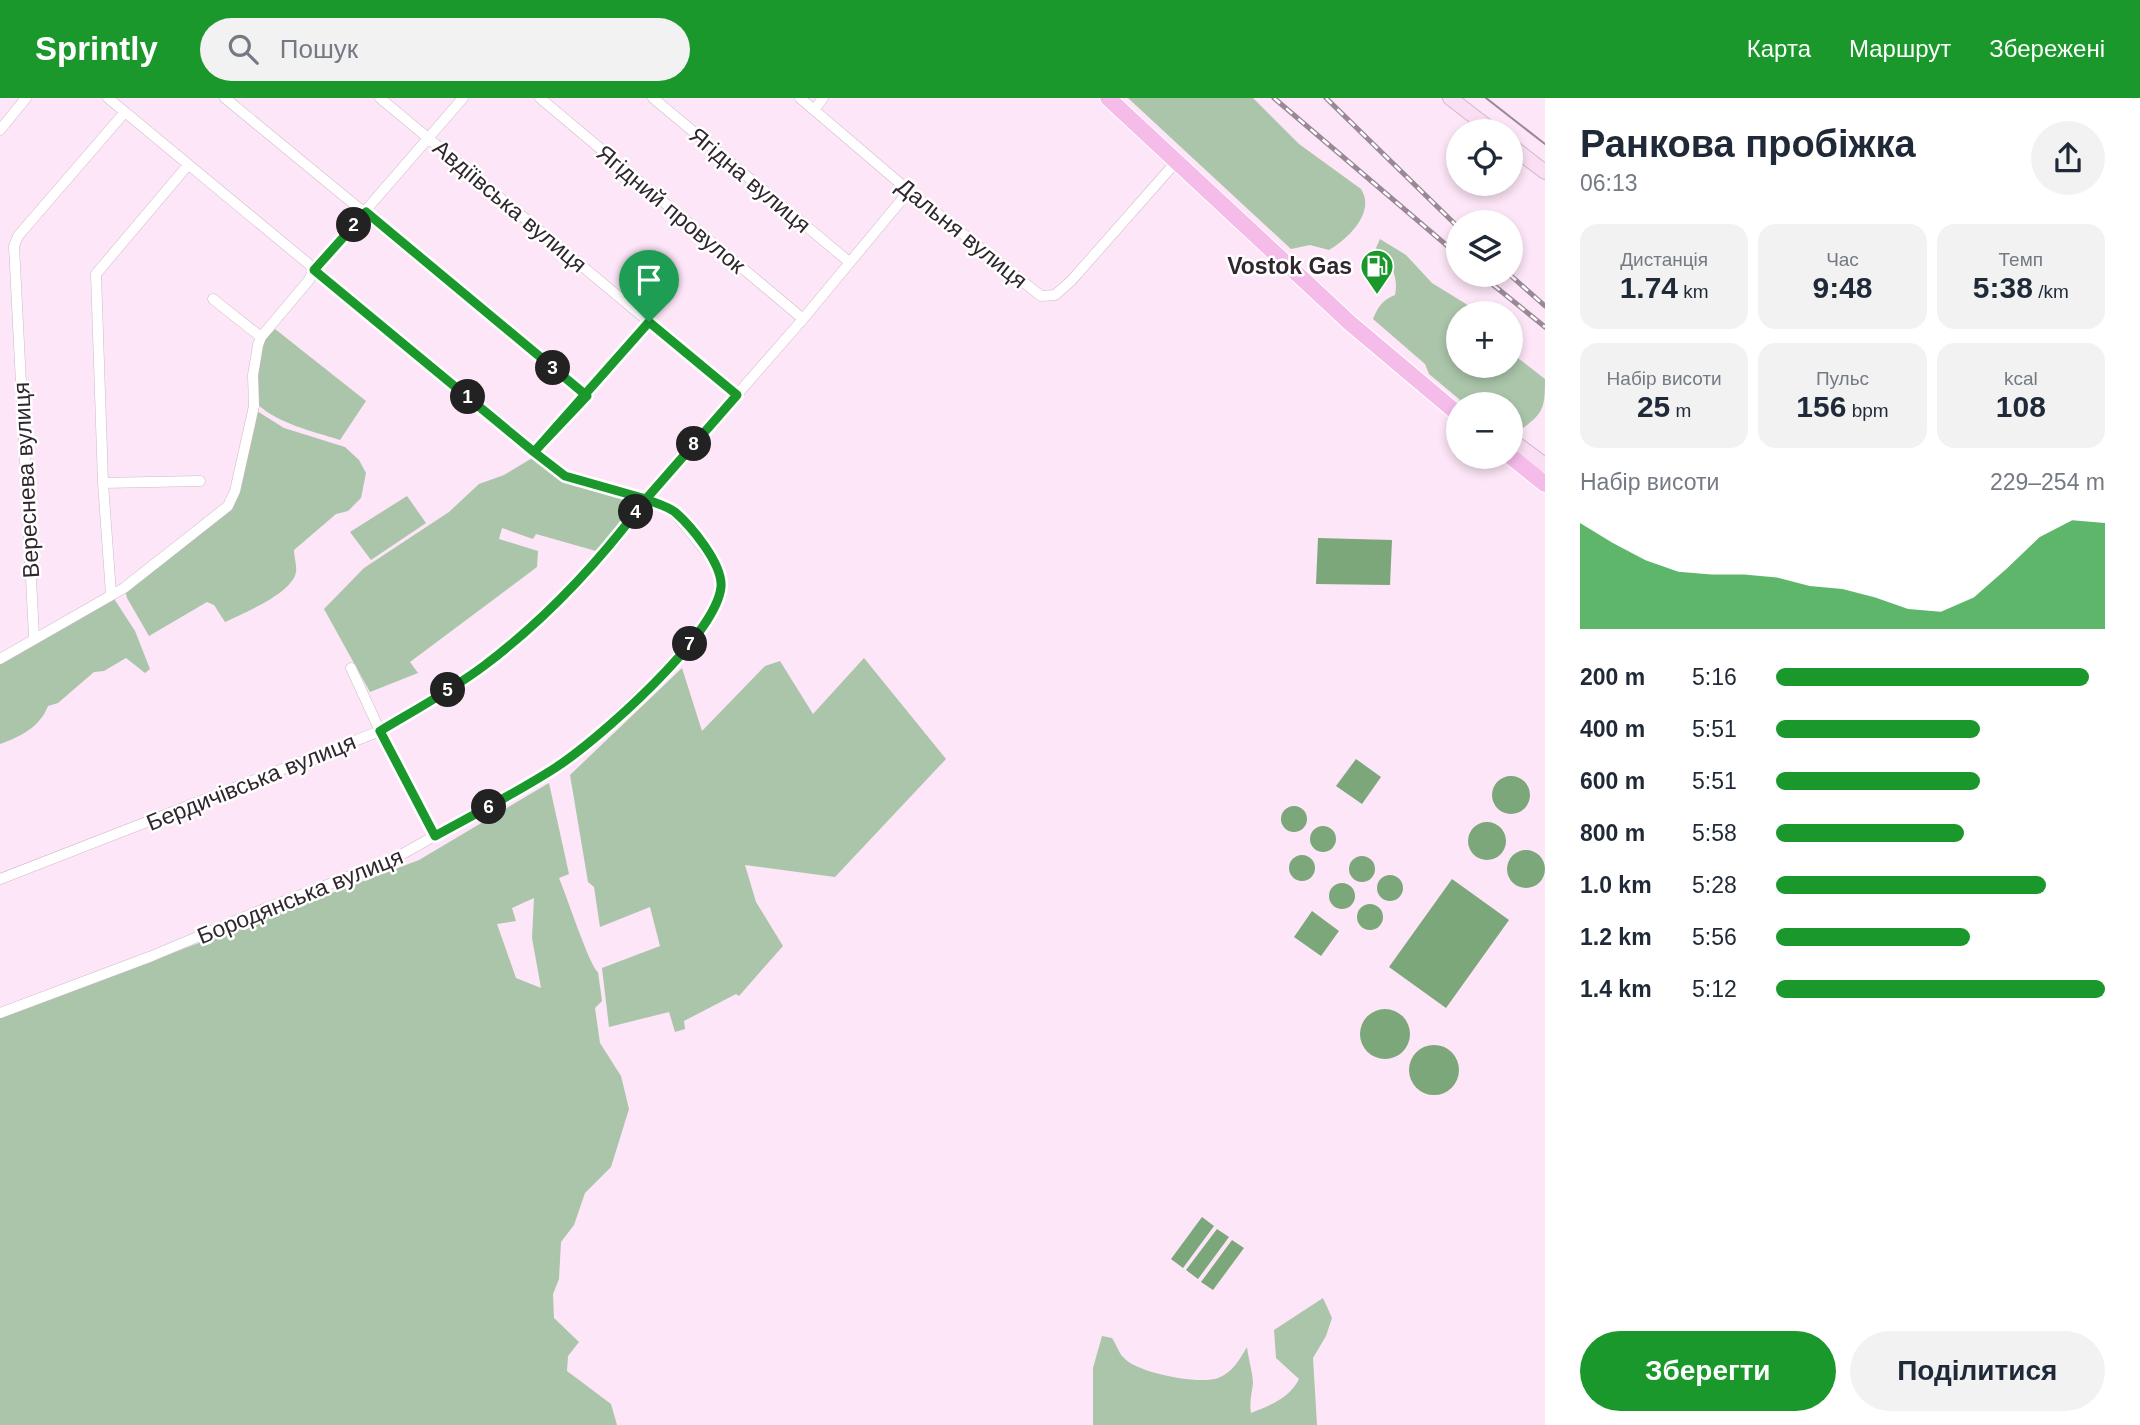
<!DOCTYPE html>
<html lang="uk">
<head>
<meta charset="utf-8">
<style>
  :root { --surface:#fff; --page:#f2f2f3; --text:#1f2937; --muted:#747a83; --accent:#1a982c }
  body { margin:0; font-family:Arial,sans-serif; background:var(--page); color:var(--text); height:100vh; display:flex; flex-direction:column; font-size:26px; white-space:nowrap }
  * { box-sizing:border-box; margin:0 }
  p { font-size:23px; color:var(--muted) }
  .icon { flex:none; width:38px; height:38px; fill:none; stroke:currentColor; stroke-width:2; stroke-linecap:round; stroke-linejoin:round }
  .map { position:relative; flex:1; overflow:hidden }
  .drawer { display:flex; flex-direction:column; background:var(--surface); width:595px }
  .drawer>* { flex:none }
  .controls { position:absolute; left:1446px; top:21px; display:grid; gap:14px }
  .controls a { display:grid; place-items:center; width:77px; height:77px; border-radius:50%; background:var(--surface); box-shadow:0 4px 10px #0003; font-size:35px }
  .pin { position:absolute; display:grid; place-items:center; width:60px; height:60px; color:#fff; margin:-72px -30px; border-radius:50% 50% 50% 0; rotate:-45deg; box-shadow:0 0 7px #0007 }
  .pin .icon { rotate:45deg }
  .km { position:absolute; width:35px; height:35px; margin:-18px; border-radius:50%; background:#222; color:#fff; font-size:19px; line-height:35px; text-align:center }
  .round { display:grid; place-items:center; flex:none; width:74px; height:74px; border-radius:37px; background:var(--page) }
  .overview { display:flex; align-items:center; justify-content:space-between; height:119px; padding:0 35px }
  h1 { font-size:38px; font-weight:600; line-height:52px }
  .figures { display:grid; grid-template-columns:repeat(3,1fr); gap:10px; height:119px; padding:7px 35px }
  .figures div { display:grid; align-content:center; border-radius:18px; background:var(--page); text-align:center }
  .figures b { font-size:30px; font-weight:600 }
  .figures small { font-size:19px; font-weight:400 }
  .figures p { font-size:19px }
  .chart { height:196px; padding:14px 35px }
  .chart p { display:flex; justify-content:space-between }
  .chart svg { width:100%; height:126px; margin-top:7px; fill:var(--accent); opacity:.7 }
  .cta { display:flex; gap:14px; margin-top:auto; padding:14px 35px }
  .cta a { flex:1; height:80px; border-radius:42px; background:var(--accent); color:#fff; font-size:28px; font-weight:600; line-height:80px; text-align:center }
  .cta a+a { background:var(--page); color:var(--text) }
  ul { padding:0 35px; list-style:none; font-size:23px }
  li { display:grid; grid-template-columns:112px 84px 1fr; align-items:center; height:52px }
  li i { height:18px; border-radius:9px; background:var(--accent) }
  header { display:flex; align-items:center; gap:42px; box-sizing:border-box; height:98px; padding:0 35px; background:var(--accent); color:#fff }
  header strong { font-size:33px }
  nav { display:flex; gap:38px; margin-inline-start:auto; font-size:24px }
  .search { width:490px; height:63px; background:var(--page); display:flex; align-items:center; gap:18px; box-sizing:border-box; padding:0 24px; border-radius:38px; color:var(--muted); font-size:26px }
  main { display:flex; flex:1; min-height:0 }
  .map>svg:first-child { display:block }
  .green { fill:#aac5a9; fill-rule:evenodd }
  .water { fill:#7ba77b }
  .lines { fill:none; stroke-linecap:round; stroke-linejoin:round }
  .street-casing { stroke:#d0b9ca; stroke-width:11 }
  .secondary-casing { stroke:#d0b9ca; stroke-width:16 }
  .primary-casing { stroke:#fff; stroke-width:18 }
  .street { stroke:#fff; stroke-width:10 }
  .secondary { stroke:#fadef4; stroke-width:14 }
  .primary { stroke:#f5bcea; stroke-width:16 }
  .tram { stroke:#998995; stroke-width:2 }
  .rail-casing { stroke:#998995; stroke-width:5 }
  .rail { stroke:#fff; stroke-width:2.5; stroke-dasharray:8; stroke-linecap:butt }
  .route-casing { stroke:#fff; stroke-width:14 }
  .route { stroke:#1a982c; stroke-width:9 }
  .labels { text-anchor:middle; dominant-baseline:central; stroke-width:5; stroke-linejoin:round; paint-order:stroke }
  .street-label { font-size:23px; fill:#30272e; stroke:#fff }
  .poi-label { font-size:23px; font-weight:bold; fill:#30272e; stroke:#fff; text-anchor:end }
</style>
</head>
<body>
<header>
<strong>Sprintly</strong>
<div class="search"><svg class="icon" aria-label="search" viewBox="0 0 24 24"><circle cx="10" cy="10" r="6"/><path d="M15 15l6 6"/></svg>Пошук</div>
<nav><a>Карта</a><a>Маршрут</a><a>Збережені</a></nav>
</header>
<main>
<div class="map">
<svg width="1545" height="1327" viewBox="0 0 1545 1327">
  <rect width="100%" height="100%" fill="#fde6f7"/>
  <!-- green -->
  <path class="green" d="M1128 0H1253L1299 46 1361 91C1376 114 1348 141 1329 152L1310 147 1291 151Z
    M1380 141 1406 157 1432 185 1466 206 1475 215H1458V268H1510V254L1545 281C1545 313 1543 315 1518 334L1510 330V306H1465L1429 276 1425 266 1373 221C1378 209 1382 202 1395 197 1399 177 1390 164 1376 150Z
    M275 231 366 303 340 342C312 333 279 326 257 306L256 279 263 243Z
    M257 313 284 330 345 349 359 362 366 375 361 400 348 413 336 416 294 452C294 459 297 468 296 474 292 496 243 515 225 524L214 507 207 504 149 538 127 500 125 492 225 415Z
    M534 359 564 382 626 400 632 407 629 415 596 453 536 436 533 441 502 430 499 441 538 453 537 469 410 564 418 575 370 594 324 511 364 470 449 414 479 386 504 377Z
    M407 398 426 425 371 462 350 434Z
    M113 499 135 533 150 571 145 575 126 560 104 573 94 574 58 605 48 608C40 629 20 639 0 646V565Z
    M864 560 946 661 835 779 745 767 756 804 783 848 739 898 736 896 684 923 685 931 675 934 669 914 609 929 602 870 660 848 650 809 600 829 594 789 588 784 570 677 682 570 702 633 765 568 780 563 813 616Z
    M549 685 569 776 559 780C566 796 590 869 598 874L602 903 595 910 600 945 621 978 629 1011 611 1069 585 1095 574 1127 561 1144 559 1181 553 1196 554 1220 579 1244 568 1258 567 1273 611 1306 617 1327H0V920L419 762ZM534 800 532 840 541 890 516 880 497 826 516 823 512 810Z
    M1323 1200 1332 1220 1326 1238 1313 1260 1317 1327H1093V1270L1102 1238 1112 1240C1116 1246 1119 1255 1123 1259 1136 1275 1199 1287 1218 1280 1232 1275 1240 1261 1247 1249 1248 1259 1253 1276 1253 1285 1252 1295 1249 1304 1251 1315 1270 1307 1289 1301 1299 1281L1276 1260 1274 1232Z"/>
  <!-- water -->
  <path class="water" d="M1318 440 1392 442 1390 487 1316 486Z
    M1356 661 1381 679 1362 706 1336 688Z
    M1492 697a19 19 0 1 1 38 0a19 19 0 1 1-38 0Z
    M1281 721a13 13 0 1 1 26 0a13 13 0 1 1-26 0Z
    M1468 743a19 19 0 1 1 38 0a19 19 0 1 1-38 0Z
    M1310 741a13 13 0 1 1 26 0a13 13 0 1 1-26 0Z
    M1507 771a19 19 0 1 1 38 0a19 19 0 1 1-38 0Z
    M1289 770a13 13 0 1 1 26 0a13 13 0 1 1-26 0Z
    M1349 771a13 13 0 1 1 26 0a13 13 0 1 1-26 0Z
    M1377 790a13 13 0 1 1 26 0a13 13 0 1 1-26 0Z
    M1452 781 1509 822 1446 910 1389 869Z
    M1329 798a13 13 0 1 1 26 0a13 13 0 1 1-26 0Z
    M1357 819a13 13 0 1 1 26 0a13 13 0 1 1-26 0Z
    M1312 813 1339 833 1321 858 1294 839Z
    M1360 936a25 25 0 1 1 50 0a25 25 0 1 1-50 0Z
    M1409 972a25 25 0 1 1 50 0a25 25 0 1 1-50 0Z
    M1202 1119 1214 1128 1183 1170 1171 1161Z
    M1217 1131 1229 1139 1198 1181 1186 1172Z
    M1232 1142 1244 1150 1213 1192 1201 1184Z"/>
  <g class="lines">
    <defs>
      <path id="street" d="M225 0 587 298
        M380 0 737 297
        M540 0 803 221
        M653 0 848 163
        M800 0 909 93 1041 198 1055 197 1071 183 1176 64
        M814 12 823 0
        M0 32 26 0
        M213 201 261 239
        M534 354 650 224
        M103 385 200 383
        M111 496 103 385 96 176 188 67
        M34 539 14 148 18 138 125 14
        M0 561 124 490 228 408 235 393 254 308 253 277 258 247 261 239 309 182 314 172 463 0
        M351 570 380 633 435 739
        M0 781 380 633 483 569 529 532 616 442 646 401 803 221 909 93
        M0 915 152 858 259 813 390 763 557 669 605 630 659 579 700 533 716 505 722 486 717 467 673 413 646 401 565 378 108 0"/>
      <path id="secondary" d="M1450 0 1493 33
        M1510 47 1545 74
        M1510 341 1545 367"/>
      <path id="primary" d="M1108 0 1350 225 1458 316
        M1510 358 1545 386"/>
    </defs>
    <!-- street casing -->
    <use href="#street" class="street-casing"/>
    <!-- secondary casing -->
    <use href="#secondary" class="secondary-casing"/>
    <!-- primary casing -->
    <use href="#primary" class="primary-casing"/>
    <!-- street -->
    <use href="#street" class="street"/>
    <!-- secondary -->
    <use href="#secondary" class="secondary"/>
    <!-- primary -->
    <use href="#primary" class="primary"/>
    <!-- tram -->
    <path class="tram" d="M1486 0 1545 46"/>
    <defs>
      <path id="rail" d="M1274 0 1458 157
        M1326 0 1458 129
        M1481 177 1545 229
        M1510 177 1545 208"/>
    </defs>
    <!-- rail casing -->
    <use href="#rail" class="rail-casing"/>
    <!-- rail -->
    <use href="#rail" class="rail"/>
  </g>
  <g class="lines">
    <defs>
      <path id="route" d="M649 224 534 354 314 172 366 114 587 298 534 354 565 378 646 401C600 463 547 520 485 567 452 592 415 612 380 633L435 738C475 716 516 695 555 670 597 643 716 538 721 489 723 466 691 428 675 414 667 408 655 405 646 401L737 297 649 224"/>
    </defs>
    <!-- route casing -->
    <use href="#route" class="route-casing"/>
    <!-- route -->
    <use href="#route" class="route"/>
  </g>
  <!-- icons -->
  <defs>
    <symbol id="fuel-pin" viewBox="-11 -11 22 30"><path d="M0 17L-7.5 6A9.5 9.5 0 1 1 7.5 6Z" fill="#1a982c" stroke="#fff"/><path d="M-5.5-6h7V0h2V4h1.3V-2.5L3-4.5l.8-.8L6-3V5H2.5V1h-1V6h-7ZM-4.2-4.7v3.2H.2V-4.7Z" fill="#fff"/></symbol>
  </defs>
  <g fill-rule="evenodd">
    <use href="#fuel-pin" x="1358" y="149" width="38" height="52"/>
  </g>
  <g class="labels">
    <!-- street labels -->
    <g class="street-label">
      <text transform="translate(750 82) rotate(40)">Ягідна вулиця</text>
      <text transform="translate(510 108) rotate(40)">Авдіївська вулиця</text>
      <text transform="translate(671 111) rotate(40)">Ягідний провулок</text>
      <text transform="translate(962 135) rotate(39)">Дальня вулиця</text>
      <text transform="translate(26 382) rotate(-93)">Вереснева вулиця</text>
      <text transform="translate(251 684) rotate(-22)">Бердичівська вулиця</text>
      <text transform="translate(300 798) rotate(-22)">Бородянська вулиця</text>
    </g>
    <!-- poi labels -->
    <g class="poi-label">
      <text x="1352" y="168">Vostok Gas</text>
    </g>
  </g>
</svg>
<div class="controls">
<a><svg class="icon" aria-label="locate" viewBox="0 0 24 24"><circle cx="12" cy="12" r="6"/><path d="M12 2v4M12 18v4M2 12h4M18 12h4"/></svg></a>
<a><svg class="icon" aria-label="layers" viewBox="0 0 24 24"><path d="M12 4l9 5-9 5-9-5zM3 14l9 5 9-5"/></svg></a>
<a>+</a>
<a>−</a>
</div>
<div class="pin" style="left:649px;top:224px;background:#1e9e55"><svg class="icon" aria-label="arrive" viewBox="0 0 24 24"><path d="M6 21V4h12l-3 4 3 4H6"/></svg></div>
<b class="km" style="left:468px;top:299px">1</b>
<b class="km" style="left:354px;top:127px">2</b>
<b class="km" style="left:553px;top:270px">3</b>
<b class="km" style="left:636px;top:414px">4</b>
<b class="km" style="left:448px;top:592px">5</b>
<b class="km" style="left:489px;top:709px">6</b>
<b class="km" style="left:690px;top:546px">7</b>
<b class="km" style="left:694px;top:346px">8</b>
</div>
<section class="drawer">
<div class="overview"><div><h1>Ранкова пробіжка</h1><p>06:13</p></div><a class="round"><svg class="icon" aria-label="share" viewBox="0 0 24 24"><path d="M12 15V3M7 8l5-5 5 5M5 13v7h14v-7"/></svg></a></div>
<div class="figures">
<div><p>Дистанція</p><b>1.74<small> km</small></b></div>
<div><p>Час</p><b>9:48</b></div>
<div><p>Темп</p><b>5:38<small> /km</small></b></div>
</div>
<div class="figures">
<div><p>Набір висоти</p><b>25<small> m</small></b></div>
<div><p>Пульс</p><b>156<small> bpm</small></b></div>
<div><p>kcal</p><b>108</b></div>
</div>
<div class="chart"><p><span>Набір висоти</span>229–254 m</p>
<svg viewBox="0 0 160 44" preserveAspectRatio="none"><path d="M0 44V7L10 14L20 20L30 24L40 25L50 25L60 26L70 29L80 30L90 33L100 37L110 38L120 33L130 23L140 12L150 6L160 7V44z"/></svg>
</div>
<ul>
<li><b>200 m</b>5:16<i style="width:95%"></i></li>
<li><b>400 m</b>5:51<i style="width:62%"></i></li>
<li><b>600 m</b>5:51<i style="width:62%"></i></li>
<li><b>800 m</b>5:58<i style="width:57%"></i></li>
<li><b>1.0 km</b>5:28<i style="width:82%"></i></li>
<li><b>1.2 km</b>5:56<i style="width:59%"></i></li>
<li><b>1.4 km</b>5:12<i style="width:100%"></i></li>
</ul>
<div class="cta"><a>Зберегти</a><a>Поділитися</a></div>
</section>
</main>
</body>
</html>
